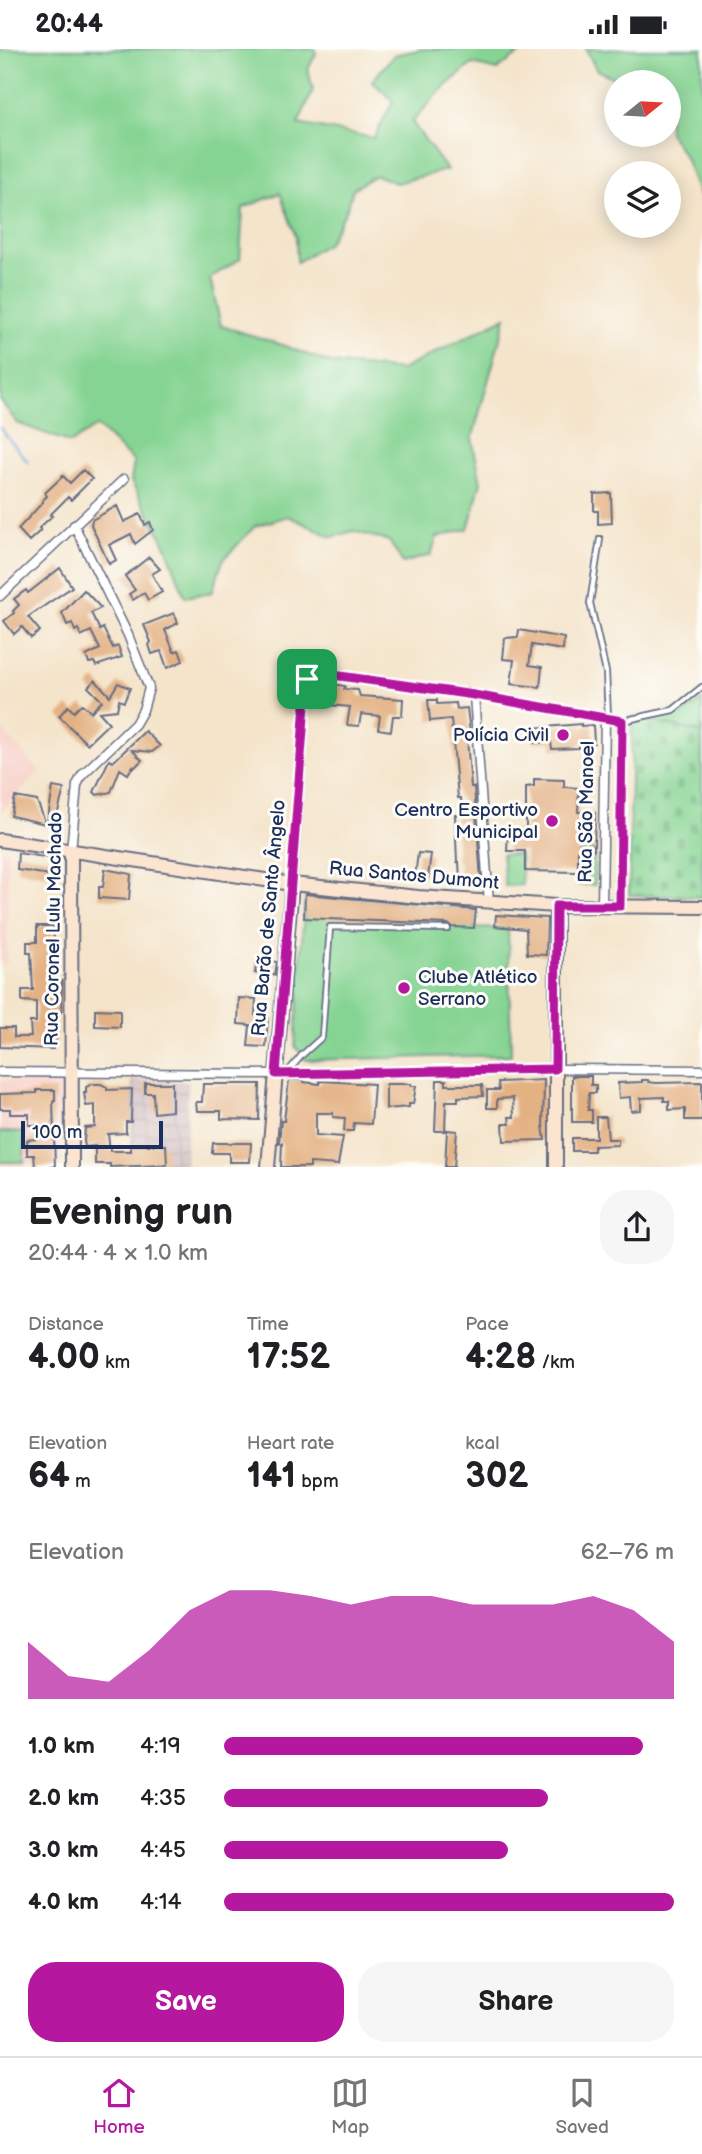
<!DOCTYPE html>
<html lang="en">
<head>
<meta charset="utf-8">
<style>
  :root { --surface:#fff; --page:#f6f6f6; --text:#202124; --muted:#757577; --line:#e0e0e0; --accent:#b5179e }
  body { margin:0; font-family:"Balsamiq Sans",sans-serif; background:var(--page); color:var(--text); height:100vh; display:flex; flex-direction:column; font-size:26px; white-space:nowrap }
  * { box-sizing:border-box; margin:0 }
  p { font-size:23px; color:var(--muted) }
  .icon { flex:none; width:38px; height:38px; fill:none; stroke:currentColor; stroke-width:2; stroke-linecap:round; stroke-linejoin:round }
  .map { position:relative; height:1118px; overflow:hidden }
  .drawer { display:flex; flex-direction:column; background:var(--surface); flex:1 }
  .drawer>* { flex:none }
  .needle { width:46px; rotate:72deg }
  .fabs { position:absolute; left:604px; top:21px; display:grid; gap:14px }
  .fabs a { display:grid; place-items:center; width:77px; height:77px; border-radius:50%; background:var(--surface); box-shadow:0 4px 18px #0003; font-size:35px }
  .scale { position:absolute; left:21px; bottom:18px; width:142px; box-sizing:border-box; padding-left:7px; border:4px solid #1b2f5e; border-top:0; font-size:19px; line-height:24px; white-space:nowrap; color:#1b2f5e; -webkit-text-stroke:5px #fdfcf7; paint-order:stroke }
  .pin { position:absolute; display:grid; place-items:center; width:60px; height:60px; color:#fff; margin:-30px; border-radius:14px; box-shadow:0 4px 10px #0006 }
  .round { display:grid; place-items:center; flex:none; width:74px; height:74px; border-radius:28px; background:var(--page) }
  .head { display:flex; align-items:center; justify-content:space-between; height:119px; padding:0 28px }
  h1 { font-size:38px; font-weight:800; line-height:52px }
  .stats { display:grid; grid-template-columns:repeat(3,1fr); gap:10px; height:119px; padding:7px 28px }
  .stats div { display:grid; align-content:center }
  .stats b { font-size:35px; font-weight:800 }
  .stats small { font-size:19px; font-weight:400 }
  .stats p { font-size:19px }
  .chart { height:196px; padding:14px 28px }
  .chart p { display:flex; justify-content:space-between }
  .chart svg { width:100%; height:126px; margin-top:7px; fill:var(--accent); opacity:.7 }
  .button { display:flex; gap:14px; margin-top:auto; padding:14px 28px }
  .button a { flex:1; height:80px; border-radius:28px; background:var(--accent); color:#fff; font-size:28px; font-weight:800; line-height:80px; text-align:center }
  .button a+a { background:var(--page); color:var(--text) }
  ul { padding:0 28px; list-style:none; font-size:23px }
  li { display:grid; grid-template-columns:112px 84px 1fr; align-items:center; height:52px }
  li i { height:18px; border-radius:9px; background:var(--accent) }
  .status { display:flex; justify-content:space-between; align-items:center; height:49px; padding:0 35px; background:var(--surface); direction:ltr }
  .status svg { height:19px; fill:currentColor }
  .tab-bar { display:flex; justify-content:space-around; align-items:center; height:98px; border-top:2px solid var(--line); background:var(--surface); font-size:19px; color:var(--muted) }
  .tab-bar a { display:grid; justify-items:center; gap:4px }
  .tab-bar .active { color:var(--accent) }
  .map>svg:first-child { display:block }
  .built { fill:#f7d1c9 }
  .industrial { fill:url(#industrial-grid) }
  .green { fill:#86d493; stroke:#508278; stroke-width:2 }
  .cemetery { fill:url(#cemetery-stones); stroke:#508278; stroke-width:2 }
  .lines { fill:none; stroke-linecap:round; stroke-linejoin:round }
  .stream { stroke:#6f9ed8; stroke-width:2.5 }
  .building { fill:#e4b183 }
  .lane-casing { stroke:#676e84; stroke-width:8 }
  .street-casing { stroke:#676e84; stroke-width:11 }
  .secondary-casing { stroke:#676e84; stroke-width:16 }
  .lane { stroke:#fff; stroke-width:4.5 }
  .street { stroke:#fff; stroke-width:8 }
  .secondary { stroke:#fce5d0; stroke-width:12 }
  .route-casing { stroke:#fff; stroke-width:14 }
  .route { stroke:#b5179e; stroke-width:9 }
  .poi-dot { fill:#b5179e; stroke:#fdfcf7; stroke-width:2.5 }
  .labels { text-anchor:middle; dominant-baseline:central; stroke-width:6; stroke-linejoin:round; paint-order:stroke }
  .poi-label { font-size:19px; fill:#1b2f5e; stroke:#fdfcf7; text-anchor:end }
  .street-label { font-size:19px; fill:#1b2f5e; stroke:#fdfcf7 }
</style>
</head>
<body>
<div class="status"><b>20:44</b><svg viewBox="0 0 49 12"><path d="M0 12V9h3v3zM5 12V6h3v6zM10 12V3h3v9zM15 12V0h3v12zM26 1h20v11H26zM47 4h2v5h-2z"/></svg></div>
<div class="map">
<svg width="702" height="1118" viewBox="0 0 702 1118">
  <defs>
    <pattern id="industrial-grid" width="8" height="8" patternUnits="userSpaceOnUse" patternTransform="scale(1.75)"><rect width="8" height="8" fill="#d2bfc1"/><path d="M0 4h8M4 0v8" fill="none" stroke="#b4a4a8"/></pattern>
    <pattern id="cemetery-stones" width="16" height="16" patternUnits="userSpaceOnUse" patternTransform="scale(1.75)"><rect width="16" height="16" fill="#86d493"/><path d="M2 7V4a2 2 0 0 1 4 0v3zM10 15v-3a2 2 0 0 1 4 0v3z" fill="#73b681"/></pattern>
  </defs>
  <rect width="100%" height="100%" fill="#fdfcf7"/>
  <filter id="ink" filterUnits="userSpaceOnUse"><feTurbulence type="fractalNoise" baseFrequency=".0143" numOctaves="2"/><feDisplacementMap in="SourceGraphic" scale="14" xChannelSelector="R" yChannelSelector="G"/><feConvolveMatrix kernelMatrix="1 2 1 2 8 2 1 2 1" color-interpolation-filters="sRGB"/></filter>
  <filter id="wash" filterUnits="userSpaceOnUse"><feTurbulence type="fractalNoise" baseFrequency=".00686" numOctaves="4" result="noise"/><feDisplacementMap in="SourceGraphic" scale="28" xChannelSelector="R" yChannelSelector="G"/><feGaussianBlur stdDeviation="1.57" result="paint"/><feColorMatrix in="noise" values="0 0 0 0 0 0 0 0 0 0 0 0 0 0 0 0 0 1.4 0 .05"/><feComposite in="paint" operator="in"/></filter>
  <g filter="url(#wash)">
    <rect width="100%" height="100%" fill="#f4e4ca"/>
    <!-- built -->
    <path class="built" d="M0 679 40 722 0 764Z
      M0 800 8 801 7 915H0Z
      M62 1031V1114L0 1115V1032Z"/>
    <!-- industrial -->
    <path class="industrial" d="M132 1031 188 1032 186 1115 131 1117Z"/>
    <!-- green -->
    <path class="green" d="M0 0H315L316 5 308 20 313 41 298 75 374 89 393 52 372 32 394 6 422 0H518L520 4 497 21 472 15 443 39 412 73 447 121 396 134 376 126 353 140 346 162 328 194 297 213 296 188 280 144 243 159 240 210 210 229 221 277 274 293 330 314 401 321 506 268 472 390 481 433 468 480 437 488 431 506 403 514 389 492 353 482 332 488 288 467 255 477 223 511 212 543 185 548 166 497 131 432 134 413 97 377 71 394 17 374 0 351Z
      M586 0H702V155L685 108 669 84 668 33H621L596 20Z
      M702 651V684L632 668C661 669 679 672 702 651Z
      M594 801 595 836H579V804Z
      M502 805H520L522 836 505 837Z
      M305 845 476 861 474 879 508 880 511 1006 306 1011 295 997Z
      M0 1083H24V1113H0Z"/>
    <!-- cemetery -->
    <path class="cemetery" d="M632 668 702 684V848L629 846Z"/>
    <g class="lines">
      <!-- stream -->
      <path class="stream" d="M0 379 28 413"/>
    </g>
    <g id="blocks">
      <!-- building -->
      <path class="building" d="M83 421 92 430 71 451 68 448 50 466 52 467 39 479 41 481 29 492 18 480 43 453 42 452 47 447 45 444 63 427 70 434Z
        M611 444 612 474 598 475V462H594V445Z
        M117 457 124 473 140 465 145 476 150 473 153 481 135 495 131 485 109 496 116 511 109 515 91 476 92 471Z
        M149 508 160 520 152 525 162 543 148 551 144 544 133 551 129 545 135 541 125 527Z
        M60 519 72 538 28 568 40 582 31 589 22 578 14 585 4 572 14 564 13 562 19 556 14 550 26 541 28 544Z
        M84 541 101 559 91 564 100 581 103 579 113 599 118 597 122 608 96 617 94 613 89 614 86 607 100 600 91 582 81 587 78 580 75 582 72 574 67 576 62 564Z
        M174 564 178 574 165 581 174 603 179 601 183 612 167 619 161 602 152 605 149 596 151 593 144 576Z
        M519 581 564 589 563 601 532 596 529 616 542 618 540 638 511 635 514 611 503 610 505 589 518 588Z
        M95 631 110 647 118 634 130 639 124 653 119 651 117 661 99 663 109 674 87 695 59 667 68 657 74 663 82 655 91 663 102 652 88 638Z
        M332 635 345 637 344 640 358 641 360 647 403 650 402 667H393L391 682 378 680 380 667 361 665 359 677 347 676 350 658 329 656Z
        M428 651H437V655L456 654 457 660 467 659 471 691H467L471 738H474L481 830 460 831 459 813H457L455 766H462L461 749H458L451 670 430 672Z
        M581 675V677L593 676 594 694 579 695V699L552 700 551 693 534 694 533 679Z
        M145 682 160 697 152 703 132 701 142 711 134 719 133 717 128 725 120 720 111 743 97 746 94 743 109 711 113 713Z
        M534 730 564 731V738L579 739 578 763 595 764 594 801H578V823L525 822V802H507L508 782H526V738L534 737Z
        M53 738 64 740 54 778 47 775Z
        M15 748 37 752 46 775 11 767Z
        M18 804 57 810 56 827 17 821Z
        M418 804 431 805 428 828 415 827Z
        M105 820 131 825 129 851 99 849V838H103Z
        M305 845 476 861 474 879 452 878 448 875 304 869Z
        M496 866 547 869 546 906 527 905 526 880 495 877Z
        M37 877H53L57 932H62L61 963H56V993H53V1000L0 998V979H14V988H31L30 973H36V953L22 952V941H33L31 904H27V893H37Z
        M257 910 277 913 275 926 255 924Z
        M239 949 256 950 255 966 268 967 266 998 248 997 250 976 238 975Z
        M95 960 120 961V978L95 977Z
        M572 1027H591V1036H596V1044H589L588 1061H592V1073H572Z
        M289 1031H304V1033L320 1035V1032L374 1035 371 1075 354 1074 353 1082H344L345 1069 333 1068V1064H316V1086L343 1088 338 1116 310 1114V1118H281L282 1094H279L281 1072H284Z
        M437 1031H446V1036H482L483 1047 458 1048V1052H446L445 1082H435Z
        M544 1031 543 1076 545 1091 504 1092 503 1075H510L509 1068H514L513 1049 497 1050V1059H487V1041H499L498 1033Z
        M642 1031H648L649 1033 656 1034 702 1033V1071H685V1060L669 1061V1052H664V1048L641 1049V1061L631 1062 630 1048 619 1049 618 1034 642 1033Z
        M145 1034H172V1062L154 1064 153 1044H145Z
        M92 1035H101L107 1038V1041L132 1040 131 1073H126V1084L108 1085 110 1102H131V1096H166L167 1116 110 1118V1115H95V1097L85 1098 84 1092 85 1079 95 1078V1056L86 1057 84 1044H86V1038Z
        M203 1035H260L259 1071 221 1070V1062H197L196 1053H202Z
        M386 1035H411V1037H416L413 1055H409V1058L386 1060Z
        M37 1041H55V1052H53L55 1118H35L34 1106H27V1091L36 1090V1076H29V1065H10V1060H0V1045L37 1044Z
        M596 1068H606L608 1090H618V1096L594 1097V1102H572V1089H596Z
        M447 1081 457 1082 454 1118H445Z
        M213 1094H251L250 1113H229V1104H212Z"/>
    </g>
  </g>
  <g filter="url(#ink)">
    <use href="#blocks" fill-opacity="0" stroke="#676e84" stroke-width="2"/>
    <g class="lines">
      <defs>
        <path id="lane" d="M600 490 590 554 606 623 608 669
          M622 672 673 661 702 638
          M287 1024 302 1006 322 988 330 878 448 880"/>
        <path id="street" d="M0 547 124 430
          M474 646 489 854
          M71 802 77 736 82 726 135 675 143 661 149 639 128 586 74 476
          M292 835 307 630 319 624 474 646 622 672 620 857
          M602 857 605 669
          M0 1023 276 1025 567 1020 702 1021"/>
        <path id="secondary" d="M0 791 292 835 418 848 556 857 702 858
          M71 802 72 1118
          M268 1118 292 835
          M556 1118V857"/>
      </defs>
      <!-- lane casing -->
      <use href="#lane" class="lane-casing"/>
      <!-- street casing -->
      <use href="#street" class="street-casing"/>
      <!-- secondary casing -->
      <use href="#secondary" class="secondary-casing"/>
      <!-- lane -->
      <use href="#lane" class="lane"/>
      <!-- street -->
      <use href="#street" class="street"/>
      <!-- secondary -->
      <use href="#secondary" class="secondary"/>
    </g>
  </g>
  <g class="lines" filter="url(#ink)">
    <defs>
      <path id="route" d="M319 624 474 646 622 672 620 857H556L555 1020 276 1025 307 630Z"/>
    </defs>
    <!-- route casing -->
    <use href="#route" class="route-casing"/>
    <!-- route -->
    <use href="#route" class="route"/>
  </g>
  <!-- markers -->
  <g class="poi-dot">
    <circle cx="563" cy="686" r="7"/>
    <circle cx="552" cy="772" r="7"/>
    <circle cx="404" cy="939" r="7"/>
  </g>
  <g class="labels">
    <!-- poi labels -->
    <g class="poi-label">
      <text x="549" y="686">Polícia Civil</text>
      <text x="538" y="761">Centro Esportivo<tspan x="538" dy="22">Municipal</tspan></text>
      <text x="418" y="928" text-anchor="start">Clube Atlético<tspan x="418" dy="22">Serrano</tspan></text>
    </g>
    <!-- street labels -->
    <g class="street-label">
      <text transform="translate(587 763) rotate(-89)">Rua São Manoel</text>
      <text transform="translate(414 827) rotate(5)">Rua Santos Dumont</text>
      <text transform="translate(269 869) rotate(-85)">Rua Barão de Santo Ângelo</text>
      <text transform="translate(54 880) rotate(-89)">Rua Coronel Lulu Machado</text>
    </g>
  </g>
</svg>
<div class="fabs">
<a><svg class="needle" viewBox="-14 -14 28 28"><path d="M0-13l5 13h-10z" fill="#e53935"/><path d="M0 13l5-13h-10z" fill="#757577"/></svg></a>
<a><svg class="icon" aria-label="layers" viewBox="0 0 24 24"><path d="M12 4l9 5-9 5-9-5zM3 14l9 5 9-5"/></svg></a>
</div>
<div class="scale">100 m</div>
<div class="pin" style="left:307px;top:630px;background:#1e9e55"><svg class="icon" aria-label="arrive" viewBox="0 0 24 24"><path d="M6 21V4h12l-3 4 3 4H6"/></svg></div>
</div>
<section class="drawer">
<div class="head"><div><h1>Evening run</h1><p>20:44 · 4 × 1.0 km</p></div><a class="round"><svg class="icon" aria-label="share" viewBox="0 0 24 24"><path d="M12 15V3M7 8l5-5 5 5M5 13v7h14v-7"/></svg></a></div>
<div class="stats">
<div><p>Distance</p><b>4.00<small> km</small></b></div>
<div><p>Time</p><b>17:52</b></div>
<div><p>Pace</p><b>4:28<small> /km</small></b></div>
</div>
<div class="stats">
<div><p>Elevation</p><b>64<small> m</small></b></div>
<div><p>Heart rate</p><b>141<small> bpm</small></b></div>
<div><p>kcal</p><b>302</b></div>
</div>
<div class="chart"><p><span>Elevation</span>62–76 m</p>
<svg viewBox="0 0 160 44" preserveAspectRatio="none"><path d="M0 44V24L10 36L20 38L30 27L40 13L50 6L60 6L70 8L80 11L90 8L100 8L110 11L120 11L130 11L140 8L150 13L160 24V44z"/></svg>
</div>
<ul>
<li><b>1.0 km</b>4:19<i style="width:93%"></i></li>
<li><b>2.0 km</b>4:35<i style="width:72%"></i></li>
<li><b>3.0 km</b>4:45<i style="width:63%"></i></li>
<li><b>4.0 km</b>4:14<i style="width:100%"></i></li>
</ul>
<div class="button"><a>Save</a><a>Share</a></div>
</section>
<nav class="tab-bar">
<a class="active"><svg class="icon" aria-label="home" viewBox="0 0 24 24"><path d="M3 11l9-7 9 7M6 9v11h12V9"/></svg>Home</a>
<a><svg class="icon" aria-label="map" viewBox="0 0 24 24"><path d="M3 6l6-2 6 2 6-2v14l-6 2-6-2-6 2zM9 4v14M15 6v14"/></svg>Map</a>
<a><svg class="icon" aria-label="saved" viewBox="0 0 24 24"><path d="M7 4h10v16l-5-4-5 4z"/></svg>Saved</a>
</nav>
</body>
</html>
